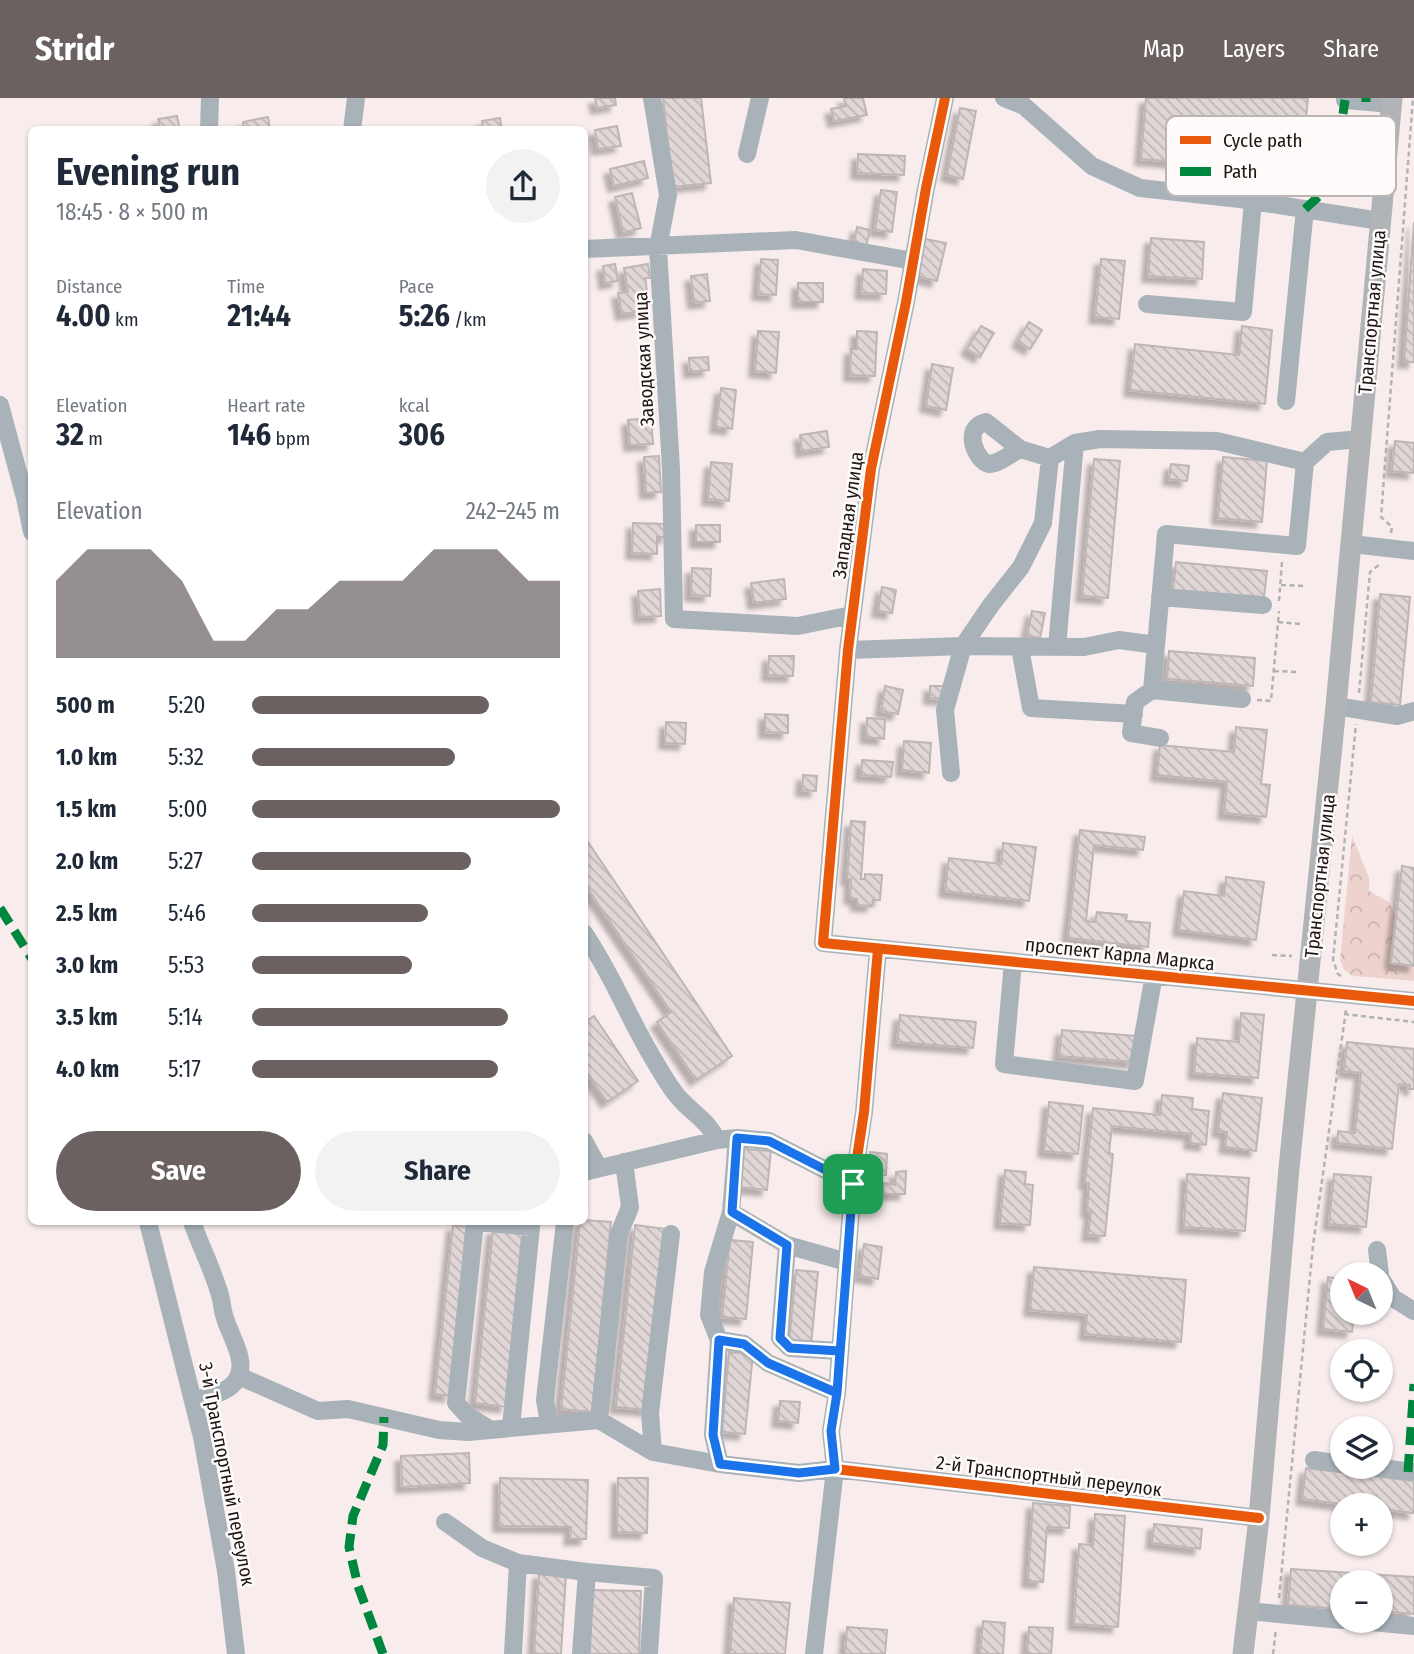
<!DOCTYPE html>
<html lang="en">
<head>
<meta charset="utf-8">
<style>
  :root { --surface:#fff; --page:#f2f2f3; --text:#1f2937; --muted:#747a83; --accent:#6a6160 }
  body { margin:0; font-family:"Fira Sans Condensed",sans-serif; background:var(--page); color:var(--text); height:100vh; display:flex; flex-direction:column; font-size:26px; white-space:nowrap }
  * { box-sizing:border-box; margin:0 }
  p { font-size:23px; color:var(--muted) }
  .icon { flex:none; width:38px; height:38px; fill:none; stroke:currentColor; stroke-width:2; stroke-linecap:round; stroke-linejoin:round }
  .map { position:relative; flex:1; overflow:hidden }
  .side { position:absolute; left:28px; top:28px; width:560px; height:1099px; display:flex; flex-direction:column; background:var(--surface); border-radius:10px; box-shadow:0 2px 5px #0004 }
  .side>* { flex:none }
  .needle { width:46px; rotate:317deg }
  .buttons { position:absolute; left:1330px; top:1164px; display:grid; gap:14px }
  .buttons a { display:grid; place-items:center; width:63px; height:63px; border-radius:50%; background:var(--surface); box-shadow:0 2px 5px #0004; font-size:35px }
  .pin { position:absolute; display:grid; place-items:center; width:60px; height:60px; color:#fff; margin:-30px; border-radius:14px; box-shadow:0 4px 10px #0006 }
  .round { display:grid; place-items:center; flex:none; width:74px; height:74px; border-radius:37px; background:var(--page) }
  .summary { display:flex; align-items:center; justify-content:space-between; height:119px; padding:0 28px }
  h1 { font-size:38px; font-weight:700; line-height:52px }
  .metrics { display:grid; grid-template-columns:repeat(3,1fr); gap:10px; height:119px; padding:7px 28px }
  .metrics div { display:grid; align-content:center }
  .metrics b { font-size:30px; font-weight:700 }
  .metrics small { font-size:19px; font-weight:400 }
  .metrics p { font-size:19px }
  .chart { height:196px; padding:14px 28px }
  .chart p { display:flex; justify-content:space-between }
  .chart svg { width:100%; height:126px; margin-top:7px; fill:var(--accent); opacity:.7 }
  .primary-button { display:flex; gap:14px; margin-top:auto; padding:14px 28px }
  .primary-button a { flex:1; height:80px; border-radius:42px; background:var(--accent); color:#fff; font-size:28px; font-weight:700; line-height:80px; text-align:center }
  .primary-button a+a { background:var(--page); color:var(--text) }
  ul { padding:0 28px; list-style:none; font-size:23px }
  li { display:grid; grid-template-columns:112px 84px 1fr; align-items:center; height:52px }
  li i { height:18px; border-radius:9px; background:var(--accent) }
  header { display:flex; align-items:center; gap:42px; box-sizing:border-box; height:98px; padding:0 35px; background:var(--accent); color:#fff }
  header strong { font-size:33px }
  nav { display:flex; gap:38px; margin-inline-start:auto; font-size:24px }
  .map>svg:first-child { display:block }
  .forest { fill:url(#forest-crowns) }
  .building { fill:url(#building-back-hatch); stroke:#beb6b5; stroke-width:2; filter:url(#shadow) }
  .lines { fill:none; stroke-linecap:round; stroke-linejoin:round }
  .path { stroke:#b1b2b5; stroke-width:2.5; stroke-dasharray:5 3.5; stroke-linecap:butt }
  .minor { stroke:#a8b2b8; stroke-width:18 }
  .major { stroke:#b0b4b7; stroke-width:21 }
  .quiet { stroke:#00873e; stroke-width:9; stroke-dasharray:18 9; stroke-linecap:butt }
  .cycleway-casing { stroke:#fffbfa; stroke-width:15 }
  .cycleway { stroke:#e8590c; stroke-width:10 }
  .route-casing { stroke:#fff; stroke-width:14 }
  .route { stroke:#1a73e8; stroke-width:9 }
  .labels { text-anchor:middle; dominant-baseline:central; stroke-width:5; stroke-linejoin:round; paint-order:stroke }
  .street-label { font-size:19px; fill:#1d1615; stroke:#fffbfa }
  .key { fill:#fffbfa; stroke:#bbb6b5; stroke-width:2 }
  .key-label { font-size:19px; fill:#1d1615 }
</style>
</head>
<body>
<header>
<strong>Stridr</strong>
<nav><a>Map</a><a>Layers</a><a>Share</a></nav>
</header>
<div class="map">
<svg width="1414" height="1556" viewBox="0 0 1414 1556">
  <defs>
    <pattern id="forest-crowns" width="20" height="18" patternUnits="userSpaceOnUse" patternTransform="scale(1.75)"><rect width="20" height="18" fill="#eed2ce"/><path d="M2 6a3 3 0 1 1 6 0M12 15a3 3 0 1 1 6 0" fill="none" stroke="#ccb4b0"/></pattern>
    <pattern id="building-back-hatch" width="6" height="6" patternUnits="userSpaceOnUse" patternTransform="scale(1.75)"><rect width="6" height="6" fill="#dfd6d5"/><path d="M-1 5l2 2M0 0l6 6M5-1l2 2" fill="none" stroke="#bfb7b6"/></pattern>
    <filter id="shadow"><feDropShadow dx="-6" dy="6" stdDeviation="2" flood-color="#0004"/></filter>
  </defs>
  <rect width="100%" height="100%" fill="#f8edec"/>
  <!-- forest -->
  <path class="forest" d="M1352 738 1369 780V793L1389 804 1396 818 1391 865 1414 868V883L1353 878 1344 872 1340 862Z"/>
  <!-- building -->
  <path class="building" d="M595 0H615L616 7 597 10Z
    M663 0H701L711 85 673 89Z
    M844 0H863L867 17 834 23 831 11 846 8Z
    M1146 0H1308L1301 74 1141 61Z
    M960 10 976 13 963 81 947 77Z
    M177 18 180 32H160L158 21Z
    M268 19 270 32H244L243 24Z
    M500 20 502 32H483L482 23Z
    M617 28 621 48 598 51 595 32Z
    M858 56 905 58 904 77 857 75Z
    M644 63 648 80 614 88 610 71Z
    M881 92 897 94 892 134 875 132Z
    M632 95 641 130 623 135 615 99Z
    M1414 124V264H1404Z
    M857 129 870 132 866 148 854 145Z
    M1151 140 1204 144 1202 181 1148 178Z
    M925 141 946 145 937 183 917 178Z
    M761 161 778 162 776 197 758 196Z
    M1101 161 1125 163 1119 221 1095 219Z
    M615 166 618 183 605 185 603 168Z
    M648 166 650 180H645L649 206 641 207 642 213 622 216 618 195 628 194 624 170Z
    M863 171 887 173 886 196 861 195Z
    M707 176 710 203 694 205 691 178Z
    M798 185H823V204H798Z
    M1029 224 1042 232 1030 251 1018 243Z
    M981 228 994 235 980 259 967 251Z
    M1242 228 1272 232 1265 306 1130 292 1135 246 1239 257Z
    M758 233 779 234 776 275 755 273Z
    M857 233 877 234 875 278 850 277 851 251H857Z
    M708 259 709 272 690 274 689 260Z
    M932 266 953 270 946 312 926 308Z
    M721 290 736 292 732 331 716 329Z
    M651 320 653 346 630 347 628 322Z
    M827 333 829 349 802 353 800 337Z
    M1395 343 1414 345V375L1392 373Z
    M659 358 661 394 646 395 644 359Z
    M1223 359 1267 363 1262 424 1218 420Z
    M1094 361 1120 363 1108 500 1082 498Z
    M711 364 732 366 729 403 708 401Z
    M1171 366 1189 368 1187 383 1169 381Z
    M633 425 668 426 667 439H657V456L632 455Z
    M696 427H720V444H696Z
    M1176 464 1267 473 1264 501 1173 492Z
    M692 470 711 471 710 498 691 497Z
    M784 481 786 501 754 505 751 485Z
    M882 489 896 492 892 515 878 513Z
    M660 491 661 518 640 519 638 493Z
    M1380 496 1410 499 1400 607 1371 604Z
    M1032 513 1045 515 1040 540 1027 538Z
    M1169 553 1255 560 1253 588 1167 581Z
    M769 558H794L793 578 768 577Z
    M885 588 903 592 898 616 881 613Z
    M930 588H946L945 601 930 600Z
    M765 616 788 617V635L765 634Z
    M867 620 885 621 884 641 866 639Z
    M666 624 686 625 685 646 665 645Z
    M1236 629 1267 632 1261 686 1270 687 1266 719 1224 715 1227 684 1157 677 1160 647 1234 654Z
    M904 643 931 645 929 675 902 672Z
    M862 662 893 664 891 679 861 677Z
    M803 677 817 678 816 693 802 692Z
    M851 723 865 724 861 781H865V776L882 777 880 802H873L872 808 857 807V801L850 800 851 781H847Z
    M1080 732 1145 739 1143 752 1094 747 1086 823 1095 824 1097 814 1127 817 1126 823 1150 825 1148 849 1068 840Z
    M584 738 732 958 696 982 657 924 671 914 584 785Z
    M1003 745 1036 749 1029 803 945 793 949 760 1001 766Z
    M1402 768 1414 770V868L1391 865Z
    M1226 779 1264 784 1256 842 1179 832 1184 793 1224 798Z
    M1241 915 1264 917 1258 980 1194 975 1197 940 1239 944Z
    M900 917 976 924 973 950 897 944Z
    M594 918 638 983 607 1004 584 970V925Z
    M1062 932 1136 938 1134 964 1059 958Z
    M1347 944 1414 951V991H1409L1410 987 1399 986 1392 1051 1337 1045 1338 1033 1355 1035 1361 975 1344 973Z
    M1223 995 1262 1000 1256 1053 1225 1049 1227 1034 1218 1033Z
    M1162 997 1193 1000 1192 1011 1209 1013 1206 1047 1190 1045 1191 1036 1112 1028 1109 1055 1113 1056 1105 1138 1088 1137 1091 1114 1087 1113 1089 1085H1085L1093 1010 1160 1017Z
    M1049 1004 1083 1008 1078 1056 1044 1053Z
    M742 1051 771 1053 767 1092 738 1089Z
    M870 1054 887 1056 886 1077 868 1076Z
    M1005 1072 1026 1074 1025 1086 1033 1087 1030 1127 1000 1125Z
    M906 1073 905 1096H883L884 1085 895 1087 896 1074Z
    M1187 1076 1249 1080 1245 1133 1184 1129Z
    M1334 1076 1371 1079 1366 1129 1329 1126Z
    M584 1122 611 1124 592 1314 561 1311 580 1124Z
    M453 1127 467 1129 450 1298 435 1296Z
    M635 1127 667 1131 648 1312 616 1309Z
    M493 1131 524 1134 506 1309 475 1305Z
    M730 1142 753 1144 746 1221 722 1219Z
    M864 1146 882 1149 878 1181 860 1178Z
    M1034 1169 1186 1182 1181 1244 1085 1236 1087 1217 1030 1212Z
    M796 1172 818 1174 811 1247 789 1245Z
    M1328 1179 1342 1181V1214H1354L1352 1234 1323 1231Z
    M729 1254 753 1256 745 1336 722 1334Z
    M780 1303 800 1304 798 1325 778 1323Z
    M469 1355 470 1385 402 1389 401 1358Z
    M1306 1370 1414 1383V1415L1381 1411V1407H1349L1302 1401Z
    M500 1380 588 1382 586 1441H570L571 1429 499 1428Z
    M618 1380H648L647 1435 617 1434Z
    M1033 1405 1070 1408 1069 1430 1047 1429 1043 1484 1028 1483Z
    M1095 1416 1125 1418 1118 1529 1074 1526 1079 1446 1093 1447Z
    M1154 1426 1202 1431 1200 1451 1152 1445Z
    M1291 1471 1414 1479V1516L1381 1513V1484H1342V1511L1288 1507Z
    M539 1475 566 1477 561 1556H534Z
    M592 1492 641 1493 639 1556H590Z
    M734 1500 790 1505 785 1556H730Z
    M983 1523 1005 1525 1003 1556H980Z
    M847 1529 887 1532 885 1556H845Z
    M1029 1529 1053 1530 1051 1556H1027Z"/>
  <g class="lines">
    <!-- path -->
    <path class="path" d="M1391 435 1392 429 1381 419 1413 0
      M1281 487 1304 488
      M1279 503 1282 464
      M1278 524 1301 526
      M1274 573 1297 574
      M1359 595 1370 474 1380 466
      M1257 602 1271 603 1279 513
      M1272 857 1292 858
      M1341 878 1338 876 1333 862 1356 626
      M1344 916 1414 924
      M1279 1500 1313 1147 1346 912
      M1273 1556 1276 1531"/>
    <!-- minor -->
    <path class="minor" d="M652 0 668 97 658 150 671 371 674 521 798 528 852 517
      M945 0 926 90 906 204 871 371 848 552 823 845 1414 903
      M1004 0 1024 8 1092 68 1140 90 1240 101 1380 123
      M1345 2 1392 6
      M209 32 210 0
      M352 32 356 0
      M747 56 760 0
      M584 151 796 142 913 163
      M1147 206 1243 214 1253 103
      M1286 303 1305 111
      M0 307 25 400 32 434
      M1020 351C1011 356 998 366 989 366 978 365 960 330 986 324L1020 351 1050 360
      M1352 446 1414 453
      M1160 499 1263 507
      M1057 549 1075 345
      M1020 550 1031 610 1134 616
      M848 552 963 548 1084 549 1119 542 1156 547
      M1152 592 1135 604 1131 635 1160 640
      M1242 601 1152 592 1166 436 1297 448 1305 364 1327 344 1360 341
      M1336 608 1397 618 1414 613
      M951 675 945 612 963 548 991 507 1021 469 1043 425 1050 360 1075 345 1100 341 1217 343 1305 364
      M584 835C613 877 630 924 657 967 664 979 672 993 681 1002 695 1017 708 1023 717 1042
      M1013 864 1004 966 1135 983 1154 877
      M584 1043 599 1070
      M584 1074 717 1042 737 1040 769 1043 853 1086
      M731 1114 787 1147 847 1164
      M148 1124 202 1339 226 1473 236 1556
      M192 1124C200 1147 212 1170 219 1194 222 1202 222 1212 225 1220 230 1238 248 1263 237 1281 229 1295 208 1298 195 1302
      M475 1124 456 1305 468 1318 491 1332
      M478 1124 531 1129 511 1329
      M787 1147 780 1240 790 1250 840 1253
      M1377 1152 1380 1176
      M1381 1181 1393 1200 1414 1213
      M719 1242 744 1246 768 1265 837 1295
      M239 1278 318 1313 348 1311 439 1332 468 1334 599 1322 653 1354 720 1366 799 1375 835 1371 1259 1420
      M599 1322 619 1136 630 1109 624 1064
      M549 1325 545 1302 565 1124
      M653 1354 650 1315 671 1136
      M1314 1362 1342 1366
      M720 1366 713 1337 719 1242 709 1217 713 1174 731 1114 737 1040
      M1365 1368 1414 1374
      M445 1424 482 1450 518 1465 587 1474 581 1556
      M587 1474 654 1480 649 1556
      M1248 1513 1342 1522
      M1349 1522 1414 1528
      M513 1556 518 1465
      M814 1556 835 1371 831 1333 837 1295 853 1086 864 1014 878 851"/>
    <!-- major -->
    <path class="major" d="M1243 1556 1259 1420 1289 1070 1336 608 1392 0"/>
    <!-- quiet -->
    <path class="quiet" d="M1366 4V0
      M1305 111 1333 85 1345 2
      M0 810 32 861
      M1408 1374 1414 1286
      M383 1556 358 1488 349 1449 353 1418 383 1347 384 1319"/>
    <defs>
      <path id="cycleway" d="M945 0 926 90 906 204 871 371 848 552 823 845 1414 903
        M878 851 864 1014 853 1086 837 1295 831 1333 835 1371 1259 1420"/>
    </defs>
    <!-- cycleway casing -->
    <use href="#cycleway" class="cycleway-casing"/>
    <!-- cycleway -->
    <use href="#cycleway" class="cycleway"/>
  </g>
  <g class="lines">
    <defs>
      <path id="route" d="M853 1086 837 1295 831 1333 835 1371 799 1375 720 1366 713 1337 719 1242 744 1246 768 1265 837 1295 840 1253 790 1250 780 1240 787 1147 732 1114 737 1040 769 1043 853 1086"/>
    </defs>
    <!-- route casing -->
    <use href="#route" class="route-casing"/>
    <!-- route -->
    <use href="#route" class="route"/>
  </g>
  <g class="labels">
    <!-- street labels -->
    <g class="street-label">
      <text transform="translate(1372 214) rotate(-85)">Транспортная улица</text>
      <text transform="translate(644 261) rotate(-93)">Заводская улица</text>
      <text transform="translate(848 417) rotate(-82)">Западная улица</text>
      <text transform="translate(1320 778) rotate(-84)">Транспортная улица</text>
      <text transform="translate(1120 856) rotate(6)">проспект Карла Маркса</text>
      <text transform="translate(227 1376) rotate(79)">3-й Транспортный переулок</text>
      <text transform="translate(1049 1378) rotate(7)">2-й Транспортный переулок</text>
    </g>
  </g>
  <!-- legend -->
  <rect x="1166" y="18" width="230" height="80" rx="10" class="key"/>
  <rect x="1180" y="38" width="31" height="8" fill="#e8590c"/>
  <rect x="1180" y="69" width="31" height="9" fill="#00873e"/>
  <g class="key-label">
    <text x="1223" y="49">Cycle path</text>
    <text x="1223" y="80">Path</text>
  </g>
</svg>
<div class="buttons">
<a><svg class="needle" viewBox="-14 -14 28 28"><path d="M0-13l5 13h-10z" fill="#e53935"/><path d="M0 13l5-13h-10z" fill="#747a83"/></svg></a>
<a><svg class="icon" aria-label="locate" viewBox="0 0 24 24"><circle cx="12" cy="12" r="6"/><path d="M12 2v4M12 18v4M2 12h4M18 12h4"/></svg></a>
<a><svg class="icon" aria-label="layers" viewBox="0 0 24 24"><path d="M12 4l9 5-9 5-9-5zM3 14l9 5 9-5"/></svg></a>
<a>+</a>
<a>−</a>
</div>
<div class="pin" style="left:853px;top:1086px;background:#1e9e55"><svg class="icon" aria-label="arrive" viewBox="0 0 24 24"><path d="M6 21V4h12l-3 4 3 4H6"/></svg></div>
<section class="side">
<div class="summary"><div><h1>Evening run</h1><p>18:45 · 8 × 500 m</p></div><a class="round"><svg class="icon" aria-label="share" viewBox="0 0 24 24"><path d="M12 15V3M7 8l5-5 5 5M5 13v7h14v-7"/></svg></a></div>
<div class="metrics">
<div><p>Distance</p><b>4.00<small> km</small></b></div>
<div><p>Time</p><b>21:44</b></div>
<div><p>Pace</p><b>5:26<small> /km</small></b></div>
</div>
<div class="metrics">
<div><p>Elevation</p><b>32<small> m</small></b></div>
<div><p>Heart rate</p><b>146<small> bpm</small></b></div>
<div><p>kcal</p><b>306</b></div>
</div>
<div class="chart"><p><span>Elevation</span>242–245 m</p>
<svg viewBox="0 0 160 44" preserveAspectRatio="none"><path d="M0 44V17L10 6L20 6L30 6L40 17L50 38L60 38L70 27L80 27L90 17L100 17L110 17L120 6L130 6L140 6L150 17L160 17V44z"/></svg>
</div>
<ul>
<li><b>500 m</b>5:20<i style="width:77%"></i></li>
<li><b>1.0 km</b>5:32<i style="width:66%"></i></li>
<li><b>1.5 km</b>5:00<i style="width:100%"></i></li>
<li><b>2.0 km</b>5:27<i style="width:71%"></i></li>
<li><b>2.5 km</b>5:46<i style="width:57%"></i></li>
<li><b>3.0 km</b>5:53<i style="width:52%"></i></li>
<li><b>3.5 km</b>5:14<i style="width:83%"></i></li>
<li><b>4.0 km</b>5:17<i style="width:80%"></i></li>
</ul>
<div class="primary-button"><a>Save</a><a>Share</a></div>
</section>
</div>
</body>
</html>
